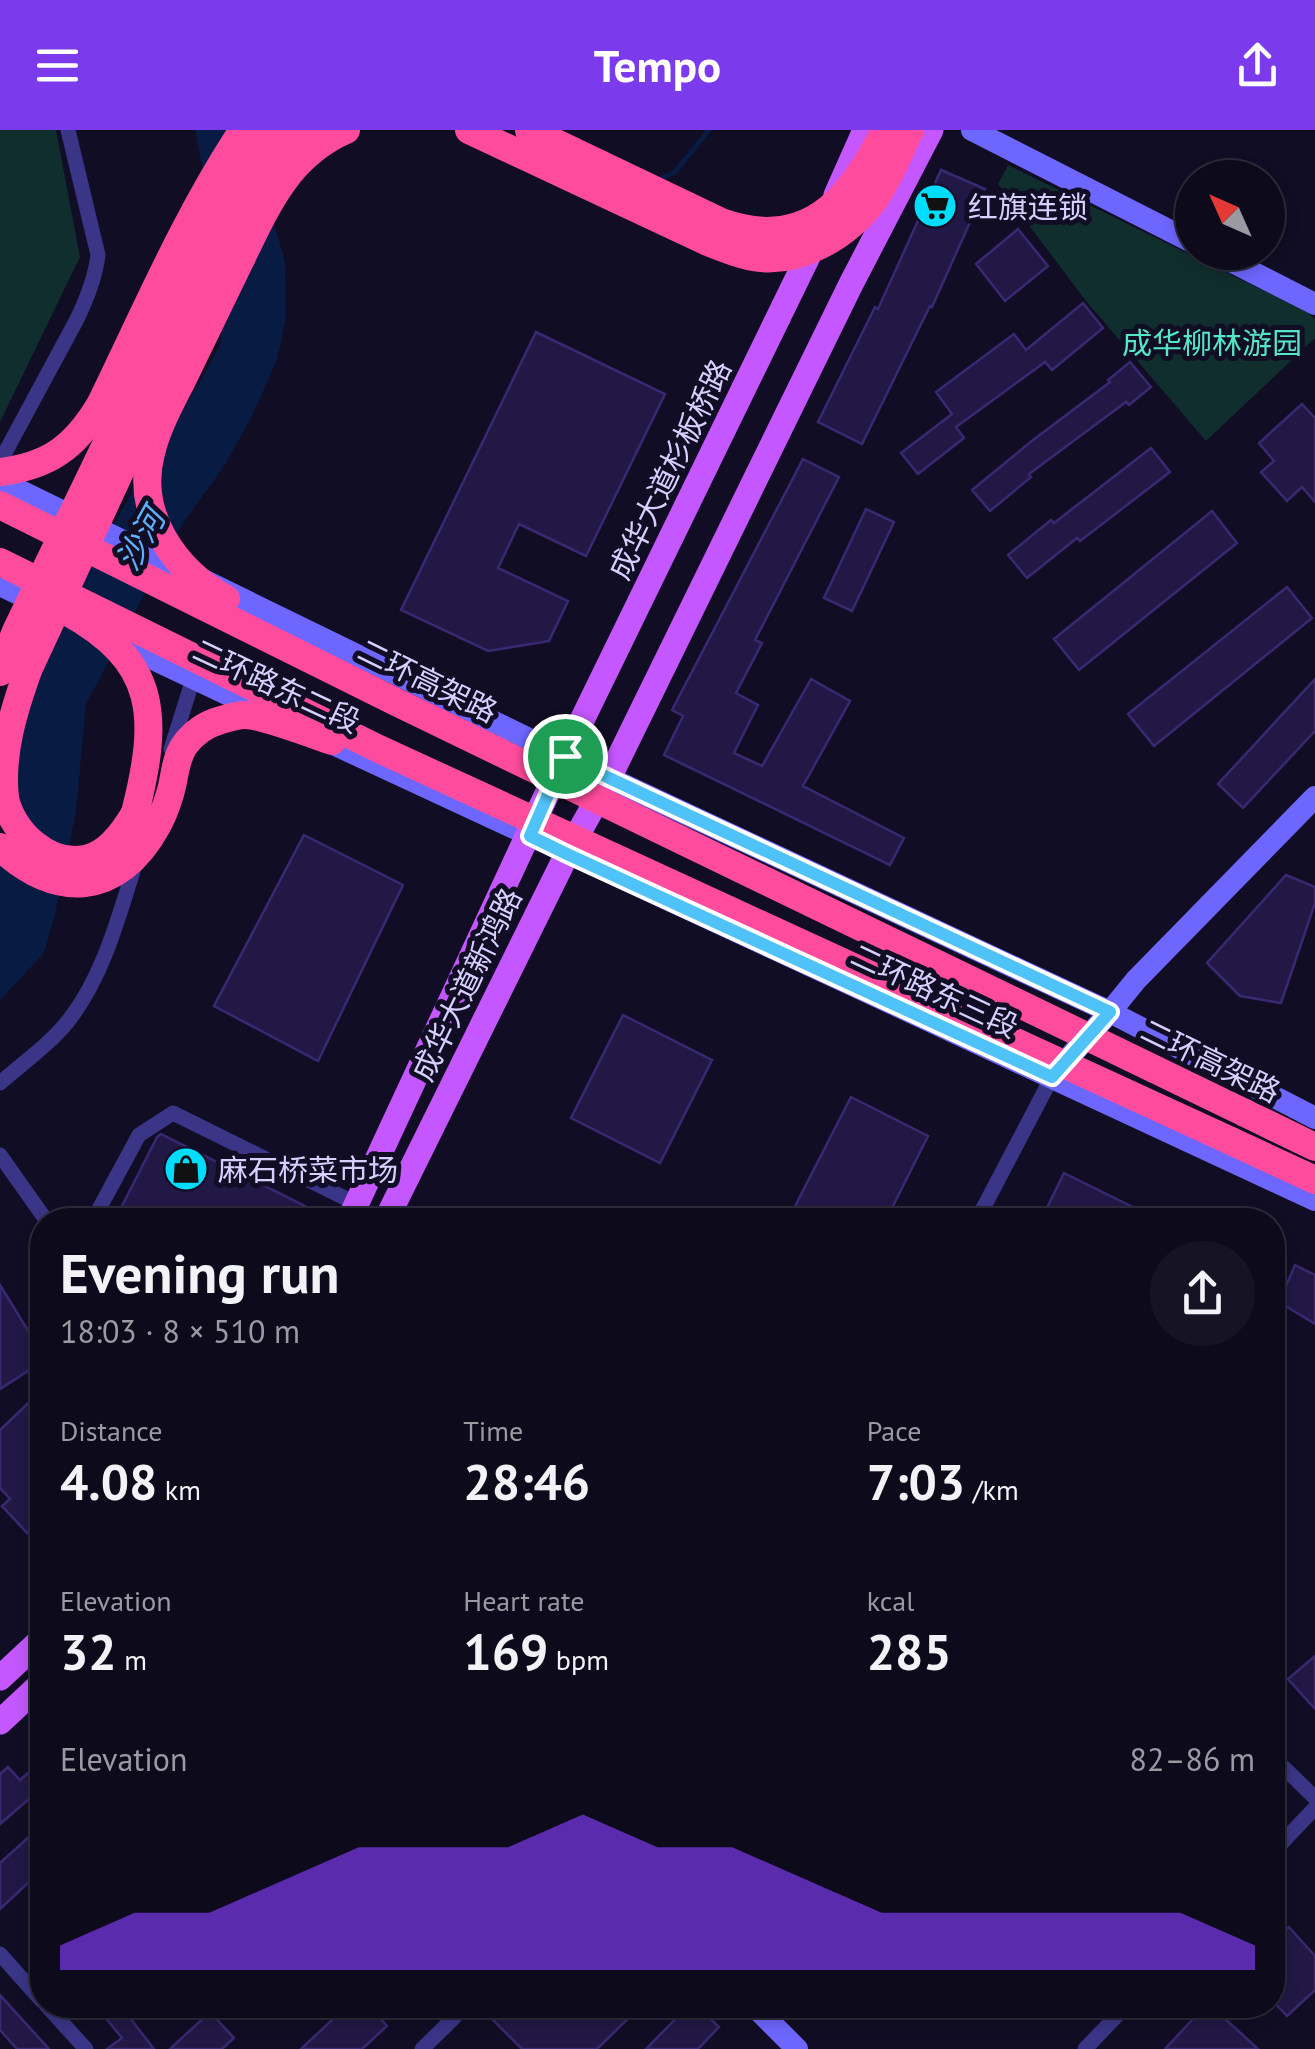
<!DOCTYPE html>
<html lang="en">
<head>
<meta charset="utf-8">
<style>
  :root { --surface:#0d0a1b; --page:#161324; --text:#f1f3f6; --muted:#9a9aa3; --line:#2d2b3a; --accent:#7c3aed }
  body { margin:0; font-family:"PT Sans","Noto Sans SC",sans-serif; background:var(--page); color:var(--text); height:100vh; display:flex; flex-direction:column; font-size:38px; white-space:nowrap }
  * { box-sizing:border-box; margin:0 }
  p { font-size:32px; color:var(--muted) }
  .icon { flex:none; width:55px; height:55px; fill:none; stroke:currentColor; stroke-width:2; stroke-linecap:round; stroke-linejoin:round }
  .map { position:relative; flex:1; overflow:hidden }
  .drawer { position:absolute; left:30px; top:1078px; width:1255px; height:810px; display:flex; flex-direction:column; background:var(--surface); border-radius:40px; box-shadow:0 5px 15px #0003,0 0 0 2px var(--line) }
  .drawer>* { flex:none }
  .needle { width:65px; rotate:315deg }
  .tools { position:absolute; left:1175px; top:30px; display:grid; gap:20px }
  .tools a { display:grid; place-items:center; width:110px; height:110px; border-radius:50%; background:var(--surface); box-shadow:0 5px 15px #0003,0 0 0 2px var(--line); font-size:50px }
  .pin { position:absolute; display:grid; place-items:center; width:85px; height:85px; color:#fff; margin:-42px; border:5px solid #fff; border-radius:50%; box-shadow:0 2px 10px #0007 }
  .round { display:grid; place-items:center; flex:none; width:105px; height:105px; border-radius:52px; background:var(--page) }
  .headline { display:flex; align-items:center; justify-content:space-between; height:170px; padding:0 30px }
  h1 { font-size:55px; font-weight:700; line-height:75px }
  .figures { display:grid; grid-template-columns:repeat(3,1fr); gap:15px; height:170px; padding:10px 30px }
  .figures div { display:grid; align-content:center }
  .figures b { font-size:50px; font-weight:700 }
  .figures small { font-size:28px; font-weight:400 }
  .figures p { font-size:28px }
  .chart { height:280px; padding:20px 30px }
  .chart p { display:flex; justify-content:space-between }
  .chart svg { width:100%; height:180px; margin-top:10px; fill:var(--accent); opacity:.7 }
  header { display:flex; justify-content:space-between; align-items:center; height:130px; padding:0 30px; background:var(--accent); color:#fff; font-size:45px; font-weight:700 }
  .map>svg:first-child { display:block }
  .green { fill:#102e2e }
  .water { fill:#071b43 }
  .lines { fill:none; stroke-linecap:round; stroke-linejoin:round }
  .stream { stroke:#071b43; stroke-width:5 }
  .building { fill:#221846; stroke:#392973; stroke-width:2.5 }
  .street { stroke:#3a3586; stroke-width:15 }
  .secondary { stroke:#6e67ff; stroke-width:22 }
  .primary { stroke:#c457ff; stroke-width:25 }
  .highway { stroke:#ff4b9d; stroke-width:28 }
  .highway-bridge { stroke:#ff4b9d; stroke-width:28 }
  .route-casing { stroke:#fff; stroke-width:20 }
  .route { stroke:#4fc3f7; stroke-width:12 }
  .labels { text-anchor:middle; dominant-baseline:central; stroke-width:10; stroke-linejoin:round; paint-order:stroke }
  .poi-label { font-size:30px; fill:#d6d0ff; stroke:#110d24; text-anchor:start }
  .park-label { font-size:30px; fill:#55e6c5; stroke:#110d24 }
  .street-label { font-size:30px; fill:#d6d0ff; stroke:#110d24 }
  .water-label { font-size:32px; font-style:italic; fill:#5eb1ff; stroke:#110d24 }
</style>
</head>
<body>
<header><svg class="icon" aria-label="menu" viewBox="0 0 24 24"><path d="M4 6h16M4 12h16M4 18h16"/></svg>Tempo<svg class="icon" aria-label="share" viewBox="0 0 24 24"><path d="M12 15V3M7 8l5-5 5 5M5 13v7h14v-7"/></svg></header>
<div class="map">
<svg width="1315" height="1919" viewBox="0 0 1315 1919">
  <rect width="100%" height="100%" fill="#110d24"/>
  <!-- green -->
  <path class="green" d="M0 0H56L80 127 0 292Z
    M1008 35 1307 182 1315 189V208L1206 311 1086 171 998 54Z"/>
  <!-- water -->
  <path class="water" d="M195 0H247L285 131 286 188 277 230 252 286 225 335 181 396 86 574 76 682 56 780 44 823 0 870V737L24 576 91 437 133 360 201 250 220 215 224 188 211 79Z"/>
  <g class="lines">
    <!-- stream -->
    <path class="stream" d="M658 50 675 42 709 0"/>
  </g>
  <!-- building -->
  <path class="building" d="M941 40 985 59 932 177 930 176 862 314 818 292 875 177 878 179Z
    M1018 99 1048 136 1005 171 976 134Z
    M1083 173 1103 198 1052 240 1045 232 956 297 964 308 918 344 901 323 952 284 936 262 1014 204 1026 220Z
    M536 202 665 264 586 426 519 394 498 438 568 471 549 511 488 521 401 480Z
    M1130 232 1151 257 1129 275 1126 272 1029 344 1031 347 990 381 972 360 1033 310 1110 252 1108 250Z
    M1302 274 1315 288V372L1302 357 1287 371 1261 342 1274 331 1259 313Z
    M1151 318 1170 342 1080 411 1077 408 1027 448 1008 425 1051 390 1054 393Z
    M803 329 839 347 755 510 762 513 736 563 758 575 734 623 762 636 811 549 850 571 803 656 904 708 890 735 664 625 683 586 672 580Z
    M866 379 894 392 852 481 824 468Z
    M1212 381 1237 413 1079 540 1054 509Z
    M1287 457 1312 488 1154 616 1128 584Z
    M1315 549V601L1243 678 1218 654Z
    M304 705 403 755 318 931 214 876Z
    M1286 745 1315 757V773L1281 873 1240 866 1207 833Z
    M623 885 712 930 660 1033 571 988Z
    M851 967 928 1006 886 1090H788Z
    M161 1004 305 1076 297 1090H115L157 1007Z
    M1064 1043 1159 1090H1041Z
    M1295 1135 1315 1145V1194L1279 1172Z
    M0 1155 42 1223V1232L0 1259Z
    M42 1260V1388L27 1403 2 1376 10 1369 0 1358V1300Z
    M1315 1526V1579L1288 1549Z
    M42 1631V1658L0 1694V1644L8 1637 20 1650Z
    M42 1695V1740L0 1779V1733Z
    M1289 1797 1315 1826V1860L1287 1886 1272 1870V1812Z
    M0 1865 49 1919H17L0 1900Z
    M95 1875H120L154 1919H107L122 1908Z
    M348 1875H368L387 1896 362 1919H301Z
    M502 1875H642L597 1919H522L490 1887Z
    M689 1875H696L719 1897 698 1919H646Z
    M1206 1875H1210L1258 1919H1165Z
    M210 1882 234 1908 222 1919H170Z"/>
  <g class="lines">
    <!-- street -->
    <path class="street" d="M0 332 76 191C87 169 95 149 98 125L68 0
      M171 619 193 549
      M0 953C23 933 50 914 69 890 104 845 119 785 136 732
      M0 1025 46 1090
      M93 1090 139 1005 173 983 357 1074
      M977 1090 1052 947
      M1272 1626 1315 1668
      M1272 1723 1315 1678
      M0 1824 42 1871
      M46 1875 86 1919
      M422 1919 467 1875
      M1085 1919 1127 1875"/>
    <!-- secondary -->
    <path class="secondary" d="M972 0 1192 112
      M1213 122 1315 174
      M0 351 609 648 1110 882 1315 988
      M0 455 44 476
      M113 510 269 584
      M316 606 1315 1070
      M1054 944 1110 882 1136 850 1315 667
      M753 1875 797 1919"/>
    <!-- primary -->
    <path class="primary" d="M836 65 865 0
      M349 1090 565 625 818 106
      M386 1090 567 724 609 648 851 154 931 0
      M0 1548 42 1509
      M0 1592 42 1553"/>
    <!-- highway -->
    <path class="highway" d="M242 127C268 73 289 25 346 0
      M0 342C49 336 75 317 100 275 145 183 186 86 243 0
      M135 683C124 702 108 725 85 729 48 736 12 702 5 668 0 624 14 579 29 538L248 66C266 41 285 15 312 0
      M1245 983 1315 1017
      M1231 1011 1315 1050"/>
    <!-- highway-bridge -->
    <path class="highway-bridge" d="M469 0 708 112C723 118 737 124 753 127 799 135 847 106 874 70 889 49 899 23 910 0
      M529 0 721 92C806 123 851 70 885 0
      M0 375 394 571 1245 983
      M0 432 379 619 1231 1011
      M226 469C174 440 135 384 151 323 158 293 175 266 188 238 206 201 224 164 242 127
      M66 481C159 532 159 587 135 683
      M0 542 16 501 228 62 249 26 274 0
      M0 717C56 770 118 767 157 696 162 687 166 677 169 667 175 651 174 631 184 616 193 603 207 594 221 590 228 588 237 585 244 585 259 584 314 605 332 611"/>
  </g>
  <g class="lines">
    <defs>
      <path id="route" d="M565 626 609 648 1110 882 1052 947 567 724 530 706Z"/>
    </defs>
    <!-- route casing -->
    <use href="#route" class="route-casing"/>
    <!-- route -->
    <use href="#route" class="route"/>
  </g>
  <!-- icons -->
  <defs>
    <symbol id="supermarket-disc" viewBox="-11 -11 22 22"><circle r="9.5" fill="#00dcfb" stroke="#110d24"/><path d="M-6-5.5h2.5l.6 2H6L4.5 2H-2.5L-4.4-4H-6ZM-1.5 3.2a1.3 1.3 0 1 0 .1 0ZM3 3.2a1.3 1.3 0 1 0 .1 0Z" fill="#111"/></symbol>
    <symbol id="shop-disc" viewBox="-11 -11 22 22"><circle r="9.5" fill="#00dcfb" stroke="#110d24"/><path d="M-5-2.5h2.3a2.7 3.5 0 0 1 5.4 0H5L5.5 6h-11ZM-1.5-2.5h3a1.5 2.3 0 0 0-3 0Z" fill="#111"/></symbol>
  </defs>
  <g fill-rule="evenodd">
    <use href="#supermarket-disc" x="910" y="51" width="50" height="50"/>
    <use href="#shop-disc" x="161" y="1014" width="50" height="50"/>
  </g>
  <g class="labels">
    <!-- poi labels -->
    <g class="poi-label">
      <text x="968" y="76">红旗连锁</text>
      <text x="218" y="1039">麻石桥菜市场</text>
    </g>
    <!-- park labels -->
    <g class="park-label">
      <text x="1212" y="212">成华柳林游园</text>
    </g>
    <!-- street labels -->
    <g class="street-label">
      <text transform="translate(669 339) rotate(-64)">成华大道杉板桥路</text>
      <text transform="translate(428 550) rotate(26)">二环高架路</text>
      <text transform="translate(277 555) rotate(25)">二环路东二段</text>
      <text transform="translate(466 854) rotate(-64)">成华大道新鸿路</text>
      <text transform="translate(935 860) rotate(25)">二环路东三段</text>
      <text transform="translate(1211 930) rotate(26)">二环高架路</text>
    </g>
    <!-- water labels -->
    <g class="water-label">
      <text transform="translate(140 409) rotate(-61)">沙河</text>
    </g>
  </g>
</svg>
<div class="tools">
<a><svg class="needle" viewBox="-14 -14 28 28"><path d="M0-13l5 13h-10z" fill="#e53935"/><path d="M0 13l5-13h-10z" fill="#9a9aa3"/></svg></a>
</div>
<div class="pin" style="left:565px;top:626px;background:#1e9e55"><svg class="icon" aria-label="arrive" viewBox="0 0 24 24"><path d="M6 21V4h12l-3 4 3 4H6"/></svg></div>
<section class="drawer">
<div class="headline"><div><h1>Evening run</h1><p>18:03 · 8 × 510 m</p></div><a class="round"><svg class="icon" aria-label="share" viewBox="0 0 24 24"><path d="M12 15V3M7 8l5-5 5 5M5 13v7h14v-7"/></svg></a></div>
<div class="figures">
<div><p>Distance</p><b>4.08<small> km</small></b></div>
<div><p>Time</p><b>28:46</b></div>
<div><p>Pace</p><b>7:03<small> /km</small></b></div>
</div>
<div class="figures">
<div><p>Elevation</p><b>32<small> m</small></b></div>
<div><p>Heart rate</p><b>169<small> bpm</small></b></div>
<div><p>kcal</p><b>285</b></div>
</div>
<div class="chart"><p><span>Elevation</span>82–86 m</p>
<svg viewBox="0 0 160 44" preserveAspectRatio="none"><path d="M0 44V38L10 30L20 30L30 22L40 14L50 14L60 14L70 6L80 14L90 14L100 22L110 30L120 30L130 30L140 30L150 30L160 38V44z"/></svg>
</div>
</section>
</div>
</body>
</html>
